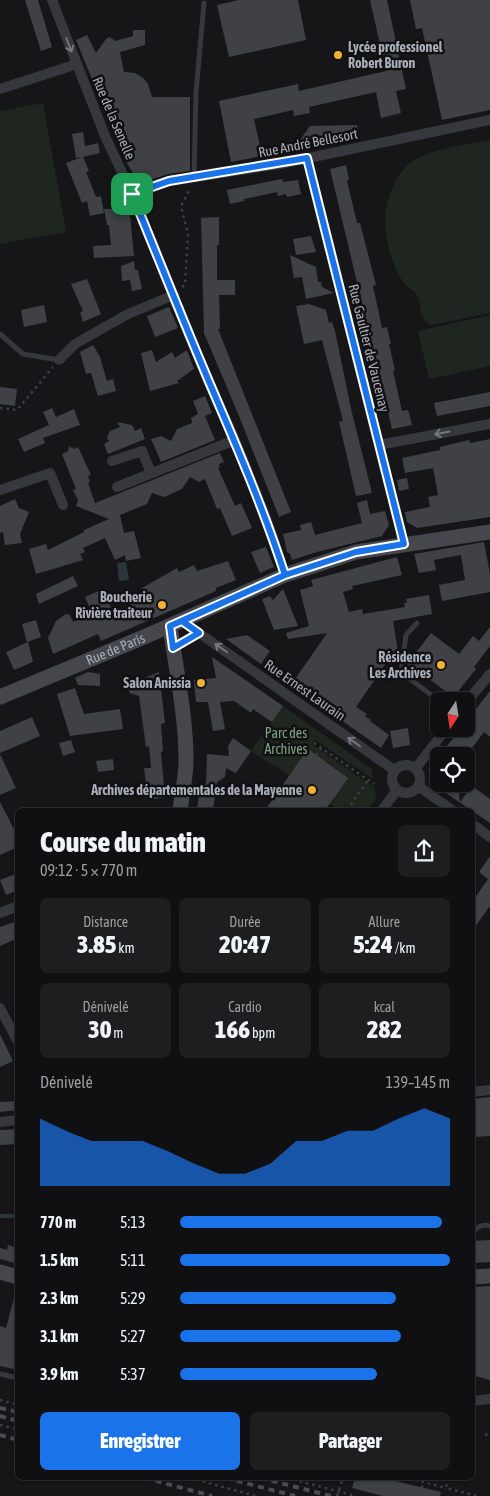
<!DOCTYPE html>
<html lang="fr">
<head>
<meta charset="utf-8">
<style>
  :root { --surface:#101012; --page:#1e1e20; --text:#f1f3f6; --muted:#9c9d9f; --line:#303032; --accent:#1a73e8 }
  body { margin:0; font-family:"Asap Condensed",sans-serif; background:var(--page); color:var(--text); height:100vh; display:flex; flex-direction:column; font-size:19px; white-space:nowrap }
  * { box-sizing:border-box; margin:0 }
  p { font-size:16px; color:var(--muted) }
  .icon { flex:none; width:28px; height:28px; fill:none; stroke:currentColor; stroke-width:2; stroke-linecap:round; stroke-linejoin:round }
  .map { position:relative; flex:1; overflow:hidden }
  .details { position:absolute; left:15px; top:808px; width:460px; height:672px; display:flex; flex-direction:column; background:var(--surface); border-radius:8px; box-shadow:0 1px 4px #0004,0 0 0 1px var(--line) }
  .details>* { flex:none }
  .needle { width:32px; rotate:192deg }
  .fabs { position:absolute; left:430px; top:692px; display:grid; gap:10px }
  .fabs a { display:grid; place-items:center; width:45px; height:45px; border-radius:8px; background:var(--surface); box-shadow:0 1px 4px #0004,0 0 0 1px var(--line); font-size:25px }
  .pin { position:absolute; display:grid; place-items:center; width:42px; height:42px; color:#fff; margin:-21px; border-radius:10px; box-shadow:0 2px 8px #0006 }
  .round { display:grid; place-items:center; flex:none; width:52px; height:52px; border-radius:8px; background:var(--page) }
  .overview { display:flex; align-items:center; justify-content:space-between; height:85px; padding:0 25px }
  h1 { font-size:28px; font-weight:800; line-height:38px }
  .stats { display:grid; grid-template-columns:repeat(3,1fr); gap:8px; height:85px; padding:5px 25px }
  .stats div { display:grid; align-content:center; border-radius:8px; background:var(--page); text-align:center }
  .stats b { font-size:25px; font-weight:800 }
  .stats small { font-size:14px; font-weight:400 }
  .stats p { font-size:14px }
  .chart { height:140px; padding:10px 25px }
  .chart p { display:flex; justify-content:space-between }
  .chart svg { width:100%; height:90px; margin-top:5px; fill:var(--accent); opacity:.7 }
  .action { display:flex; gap:10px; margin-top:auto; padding:10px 25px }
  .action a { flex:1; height:58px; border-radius:8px; background:var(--accent); color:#fff; font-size:20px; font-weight:800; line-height:58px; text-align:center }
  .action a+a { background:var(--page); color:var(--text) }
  ul { padding:0 25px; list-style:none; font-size:16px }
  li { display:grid; grid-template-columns:80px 60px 1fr; align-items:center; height:38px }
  li i { height:12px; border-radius:6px; background:var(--accent) }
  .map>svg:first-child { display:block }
  .green { fill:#1e261f }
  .water { fill:#2c353c }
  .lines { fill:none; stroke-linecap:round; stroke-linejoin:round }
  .stream { stroke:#2c353c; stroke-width:4 }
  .building { fill:#404145 }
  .path { stroke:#3d3f44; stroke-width:2.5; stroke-dasharray:2.5 4; stroke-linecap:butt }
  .lane { stroke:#37383d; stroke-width:5 }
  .street { stroke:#37383d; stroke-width:10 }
  .secondary { stroke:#45474d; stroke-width:15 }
  .rail { stroke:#4a4c52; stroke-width:4; stroke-dasharray:6 5; stroke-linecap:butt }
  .oneway { stroke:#757881 }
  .route-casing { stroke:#fff; stroke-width:10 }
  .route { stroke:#1a73e8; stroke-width:6 }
  .poi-dot { fill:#f2b134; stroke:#111113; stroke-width:2 }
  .labels { text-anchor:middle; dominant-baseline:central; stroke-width:5; stroke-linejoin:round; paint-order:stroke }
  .poi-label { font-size:14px; font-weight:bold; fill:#a8adb8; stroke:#111113; text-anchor:end }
  .street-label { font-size:14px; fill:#a8adb8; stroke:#111113 }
  .park-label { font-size:14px; fill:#7fa381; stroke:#111113 }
</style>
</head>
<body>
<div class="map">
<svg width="490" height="1496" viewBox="0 0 490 1496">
  <rect width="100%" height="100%" fill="#161618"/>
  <!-- green -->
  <path class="green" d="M43 103 66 232 0 244V111Z
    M490 140V313L432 325C417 321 423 304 416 293 413 290 410 289 407 286 402 281 397 273 395 267 389 253 385 237 385 222 384 202 397 169 416 159 438 147 466 145 490 140Z
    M490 315V366L429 379 418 331Z
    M283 706 372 769 373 779 315 740 312 744 375 788 376 799 368 810H338L330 804 348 778 326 761 290 776 251 751Z"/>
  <!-- water -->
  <path class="water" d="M126 562 129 580 119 581 117 563Z"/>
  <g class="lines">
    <!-- stream -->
    <path class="stream" d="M0 1216H18"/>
  </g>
  <!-- building -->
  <path class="building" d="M25 0H38L52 47 41 51Z
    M239 0H298L306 40 229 57 217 5Z
    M370 0H387L406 89 396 91 401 113 381 118 376 92 309 107 310 113 294 116 293 110 254 119 262 156 231 162 219 101 298 84 299 91 386 71Z
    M410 0H490V110L442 120 422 28 416 29Z
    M133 30H145V45L120 52 124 72 135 73 143 78 148 84 152 97H190V171L168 174 153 179 142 178 133 173 125 160 76 40 87 35 96 53 106 39 110 37 115 41 133 36Z
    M357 125 359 136 307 147 300 140 310 126Z
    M83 132 85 146 98 143 100 153 83 157 89 171 86 172 96 197 101 196 104 213 90 216 87 201 82 203 66 163 82 157 76 158 72 134Z
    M346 165 349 180 347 181 357 223H360L376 285 373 286 382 328 387 327 391 344H389L395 370 393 371 402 411 408 410 412 425 392 429 330 169Z
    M282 179 283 182 298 180 301 194 287 197 286 194 278 196 277 192 244 199V201L230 204 227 190Z
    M104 209H118V215H130L134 256 94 258 93 246 111 245 109 225H107Z
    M219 217V245H217V280H235V295H219L220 329H218L291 512 279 517 239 416 204 333 201 218Z
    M311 236 316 252 296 255 293 239Z
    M290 255 316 267 318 282H321L322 287 334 293 306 299 302 277 294 278Z
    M134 261 135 270H138L142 289 132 291 130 280 122 281 121 266Z
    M87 279 101 314 83 322 80 312 83 311 71 284Z
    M309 304 326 310 329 323 332 322 335 331 352 413 372 493 356 496 339 422 343 421 322 340 304 344 296 306Z
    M44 305 47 322 24 327 21 310Z
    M169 307 178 328 155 337 147 316Z
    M93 345 100 357 107 381 113 379 116 391 98 396 91 373 86 374 80 352Z
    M152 350 156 362 172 352 175 358 187 350 194 369 177 381 179 383 150 391 141 353Z
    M0 387 17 389 15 406 0 404Z
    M490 392V406L437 416 434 403Z
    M205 396 212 413 205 416 215 440 161 462 151 439 161 436 171 441 177 429 192 423 191 418 198 414 193 401Z
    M52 408 56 417 74 409 80 425 43 438 45 443 24 452 18 439 49 425 43 412Z
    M117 422 132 425 135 431 141 428 145 439 108 454 104 444 109 441 107 437 110 431 120 427Z
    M490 439V517L417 528 407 522 405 512 430 507 428 497 438 495 433 468 405 473 402 458 440 450V447L469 440 470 443Z
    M69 446 74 449 78 447 91 475 88 476 90 482 88 483 95 503 220 453 224 462 219 464 220 467 218 468 235 506 241 503 252 528 232 536 220 508 217 509 205 479 199 482 190 477 182 489 164 497 152 493 147 504 120 515 124 533 134 531 141 558 126 561 125 555 115 560 105 538 83 548 85 552 80 554 83 560 36 574 29 549 46 544 48 550 84 532V530L109 519 76 506 78 500 73 490 76 489 62 454 68 451Z
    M407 478 409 489 399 491 397 480Z
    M15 499 19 508 29 512 20 534 22 543 5 545 3 532 0 533V506Z
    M367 500 370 514 385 511 389 525 382 536 317 552 292 560 290 554 287 552 283 534 301 530 300 525 311 522 315 535 362 523 357 503Z
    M484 542 490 574V592L442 601 439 585 465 580 461 555 434 560 436 570 419 573 414 554Z
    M266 547 274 567 260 573 251 552Z
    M397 557 402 575 352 586 353 589 343 592 349 612 362 609 363 614 405 607 404 603H407L406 599 429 595 432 614 393 621 399 658 393 653 356 707 367 714 365 716 371 720 370 721 389 735 381 748 291 685 327 633 288 639 286 633 309 626 300 590 313 586 311 580Z
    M228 561 236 580 216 588V591L101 641 98 634 53 654 48 638 56 621 66 614 70 615 73 622 81 618 88 620 86 616 92 613 85 597 103 589 114 615 131 608 129 599 144 595 142 588 177 568 179 572 194 565 197 571Z
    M73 576 78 586 39 604 36 594Z
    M283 589 298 626 274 630 262 599 270 596 273 600Z
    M36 620 41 637 27 642 22 624Z
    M490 627V646L474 667 476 669 452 699 444 692 445 691 418 670 416 672 407 664 431 633 459 654 473 636 479 641Z
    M247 635 270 651 261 664 226 639Z
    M28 642 33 662 14 670 6 652Z
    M212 657 283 706 272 722 253 709 251 713 234 701 220 702 225 729 213 731 208 702H196L194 680 216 678Z
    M88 672 100 674V686L78 685 75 678Z
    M159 672 165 723 161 724 163 751 161 752 165 797 148 800 144 768H151L149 746 146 747 139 696 130 693 127 685Z
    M75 688 84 714 120 709 123 729 70 736 57 694Z
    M490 691V737L484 732 469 752 465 749 459 756 446 747 461 729H466V722Z
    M32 717 40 736 0 753V731Z
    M408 728 410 745 393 748 390 731Z
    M233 738 251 751 236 773 226 768 225 777 217 782 213 810H197L200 785 206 784 207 754 229 756 228 746Z
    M71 740 75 752 63 756 59 743Z
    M308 749 348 778 337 794 325 810H265Z
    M0 754 16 788 0 795Z
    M113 759 114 770 98 772 96 761Z
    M442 784H458L460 802 472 786 490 799V823L443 791Z
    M0 802 18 837V847L0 855Z
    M490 856V906L472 931V902L488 879 479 872Z
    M18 873V890L6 895 0 880Z
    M18 921V938L0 946V927Z
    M0 1034 13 1061 0 1067Z
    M490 1097V1136L473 1137 472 1099Z
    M18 1101V1110L0 1112V1102Z
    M18 1129V1144L0 1145V1130Z
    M490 1240V1262L472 1263V1241Z
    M8 1245 18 1248V1264L0 1259V1248L7 1250Z
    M490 1286V1380L472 1375V1287Z
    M14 1298H18V1370L0 1366V1326L6 1328Z
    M355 1478H382L441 1492 440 1496H383L352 1488Z"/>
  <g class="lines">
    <!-- path -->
    <path class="path" d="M182 287 185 285 188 234 181 206 190 189
      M0 408 17 410 53 367
      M314 743 374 784
      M316 755 321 748
      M347 810 368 780
      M0 1400 18 1405
      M0 1425 18 1429
      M486 1436 487 1431
      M190 1478 256 1496
      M287 1478 356 1496
      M333 1478 342 1480
      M409 1478 446 1488
      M448 1478 446 1488 477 1496
      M397 1481 398 1478
      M422 1488 423 1482
      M337 1496 343 1478"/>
    <!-- lane -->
    <path class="lane" d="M194 177 196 92 204 3
      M0 334 23 354 59 360
      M417 623 406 635 401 672 439 701
      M472 1234C476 1227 483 1224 490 1226
      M0 1374 18 1378"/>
    <!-- street -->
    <path class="street" d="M52 0 105 136 132 194 209 383 235 440 269 526 285 575
      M0 89 77 64
      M307 158 404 544
      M132 194 169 181 280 164 490 120
      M59 360 75 344 128 314 174 295
      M379 445 490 424
      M112 461 142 451 151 473
      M117 487 235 440
      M0 490 50 473 63 505
      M182 621 394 770
      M173 648 199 633
      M466 703 490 674
      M392 779a14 14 0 1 1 28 0a14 14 0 1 1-28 0Z
      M416 768 446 729
      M418 786 452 810
      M382 810 397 790
      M472 824 490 837
      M0 913 18 906
      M0 1008 18 1042
      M472 1092 490 1090
      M0 1122 18 1120
      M472 1401 490 1399"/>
    <!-- secondary -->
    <g class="secondary">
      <path d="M170 626C176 670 186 715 186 760 186 777 182 794 180 810"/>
      <path id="s1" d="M0 697 144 637 285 575 356 552 490 532"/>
      <path d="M0 1272 18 1277"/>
      <path d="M472 1277 490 1276"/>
    </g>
    <!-- rail -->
    <path class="rail" d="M0 1408 18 1412
      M0 1416 18 1421
      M0 1435 18 1440
      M145 1478 212 1496
      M226 1478 295 1496
      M261 1478 331 1496"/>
  </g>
  <!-- one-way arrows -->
  <defs><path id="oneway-shaft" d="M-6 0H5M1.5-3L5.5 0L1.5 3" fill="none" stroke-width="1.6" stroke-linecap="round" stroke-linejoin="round" transform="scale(1.25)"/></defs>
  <g class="oneway">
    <use href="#oneway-shaft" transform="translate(69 45) rotate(69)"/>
    <use href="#oneway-shaft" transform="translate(442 433) rotate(169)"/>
    <use href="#oneway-shaft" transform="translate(221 648) rotate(-145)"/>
    <use href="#oneway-shaft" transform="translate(354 742) rotate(-145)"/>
  </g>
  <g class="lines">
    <defs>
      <path id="route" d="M132 194C158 257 183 321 210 384 237 447 264 510 285 575L182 621 199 633 173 648 170 626 285 575 356 552 404 544 307 158 169 181 132 194"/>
    </defs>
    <!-- route casing -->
    <use href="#route" class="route-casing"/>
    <!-- route -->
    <use href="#route" class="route"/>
  </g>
  <!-- markers -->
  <g class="poi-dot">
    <circle cx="338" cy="55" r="5"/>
    <circle cx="162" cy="605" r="5"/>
    <circle cx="441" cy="665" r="5"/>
    <circle cx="201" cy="683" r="5"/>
    <circle cx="312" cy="790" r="5"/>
  </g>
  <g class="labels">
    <!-- poi labels -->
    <g class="poi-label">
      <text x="348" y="47" text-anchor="start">Lycée professionel<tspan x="348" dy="16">Robert Buron</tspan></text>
      <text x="152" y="597">Boucherie<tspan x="152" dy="16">Rivière traiteur</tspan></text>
      <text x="431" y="657">Résidence<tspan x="431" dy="16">Les Archives</tspan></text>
      <text x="191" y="683">Salon Anissia</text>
      <text x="302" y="790">Archives départementales de la Mayenne</text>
    </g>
    <!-- street labels -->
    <g class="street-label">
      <text transform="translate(114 118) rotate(67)">Rue de la Senelle</text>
      <text transform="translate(308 143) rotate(-11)">Rue André Bellesort</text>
      <text transform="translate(369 348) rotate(76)">Rue Gaultier de Vaucenay</text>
      <text stroke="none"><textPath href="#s1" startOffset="125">Rue de Paris</textPath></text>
      <text transform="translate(305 690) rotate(35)">Rue Ernest Laurain</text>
    </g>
    <!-- park labels -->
    <g class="park-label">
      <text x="286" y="733">Parc des<tspan x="286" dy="16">Archives</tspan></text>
    </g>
  </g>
</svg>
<div class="fabs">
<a><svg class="needle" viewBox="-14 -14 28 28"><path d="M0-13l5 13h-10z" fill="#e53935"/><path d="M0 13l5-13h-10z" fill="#9c9d9f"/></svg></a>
<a><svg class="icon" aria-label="locate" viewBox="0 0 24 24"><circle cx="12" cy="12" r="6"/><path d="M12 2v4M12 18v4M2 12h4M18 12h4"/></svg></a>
</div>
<div class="pin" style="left:132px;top:194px;background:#1e9e55"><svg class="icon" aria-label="arrive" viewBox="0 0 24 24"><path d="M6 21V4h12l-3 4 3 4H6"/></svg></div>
<section class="details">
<div class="overview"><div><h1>Course du matin</h1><p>09:12 · 5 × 770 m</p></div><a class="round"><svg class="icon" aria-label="share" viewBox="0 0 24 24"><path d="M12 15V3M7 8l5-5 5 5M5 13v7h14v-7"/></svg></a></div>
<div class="stats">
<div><p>Distance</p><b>3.85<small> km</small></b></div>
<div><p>Durée</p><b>20:47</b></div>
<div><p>Allure</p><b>5:24<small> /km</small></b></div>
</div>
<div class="stats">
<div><p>Dénivelé</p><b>30<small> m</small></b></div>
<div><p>Cardio</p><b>166<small> bpm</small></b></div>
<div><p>kcal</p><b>282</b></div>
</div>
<div class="chart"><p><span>Dénivelé</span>139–145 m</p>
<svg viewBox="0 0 160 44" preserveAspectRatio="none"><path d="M0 44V11L10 17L20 22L30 22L40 22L50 27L60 33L70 38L80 38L90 33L100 22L110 22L120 17L130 17L140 11L150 6L160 11V44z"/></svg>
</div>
<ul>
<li><b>770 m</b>5:13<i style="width:97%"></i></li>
<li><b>1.5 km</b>5:11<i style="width:100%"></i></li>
<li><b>2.3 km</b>5:29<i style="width:80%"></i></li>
<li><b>3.1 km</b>5:27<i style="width:82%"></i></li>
<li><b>3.9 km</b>5:37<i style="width:73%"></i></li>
</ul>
<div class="action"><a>Enregistrer</a><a>Partager</a></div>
</section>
</div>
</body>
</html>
